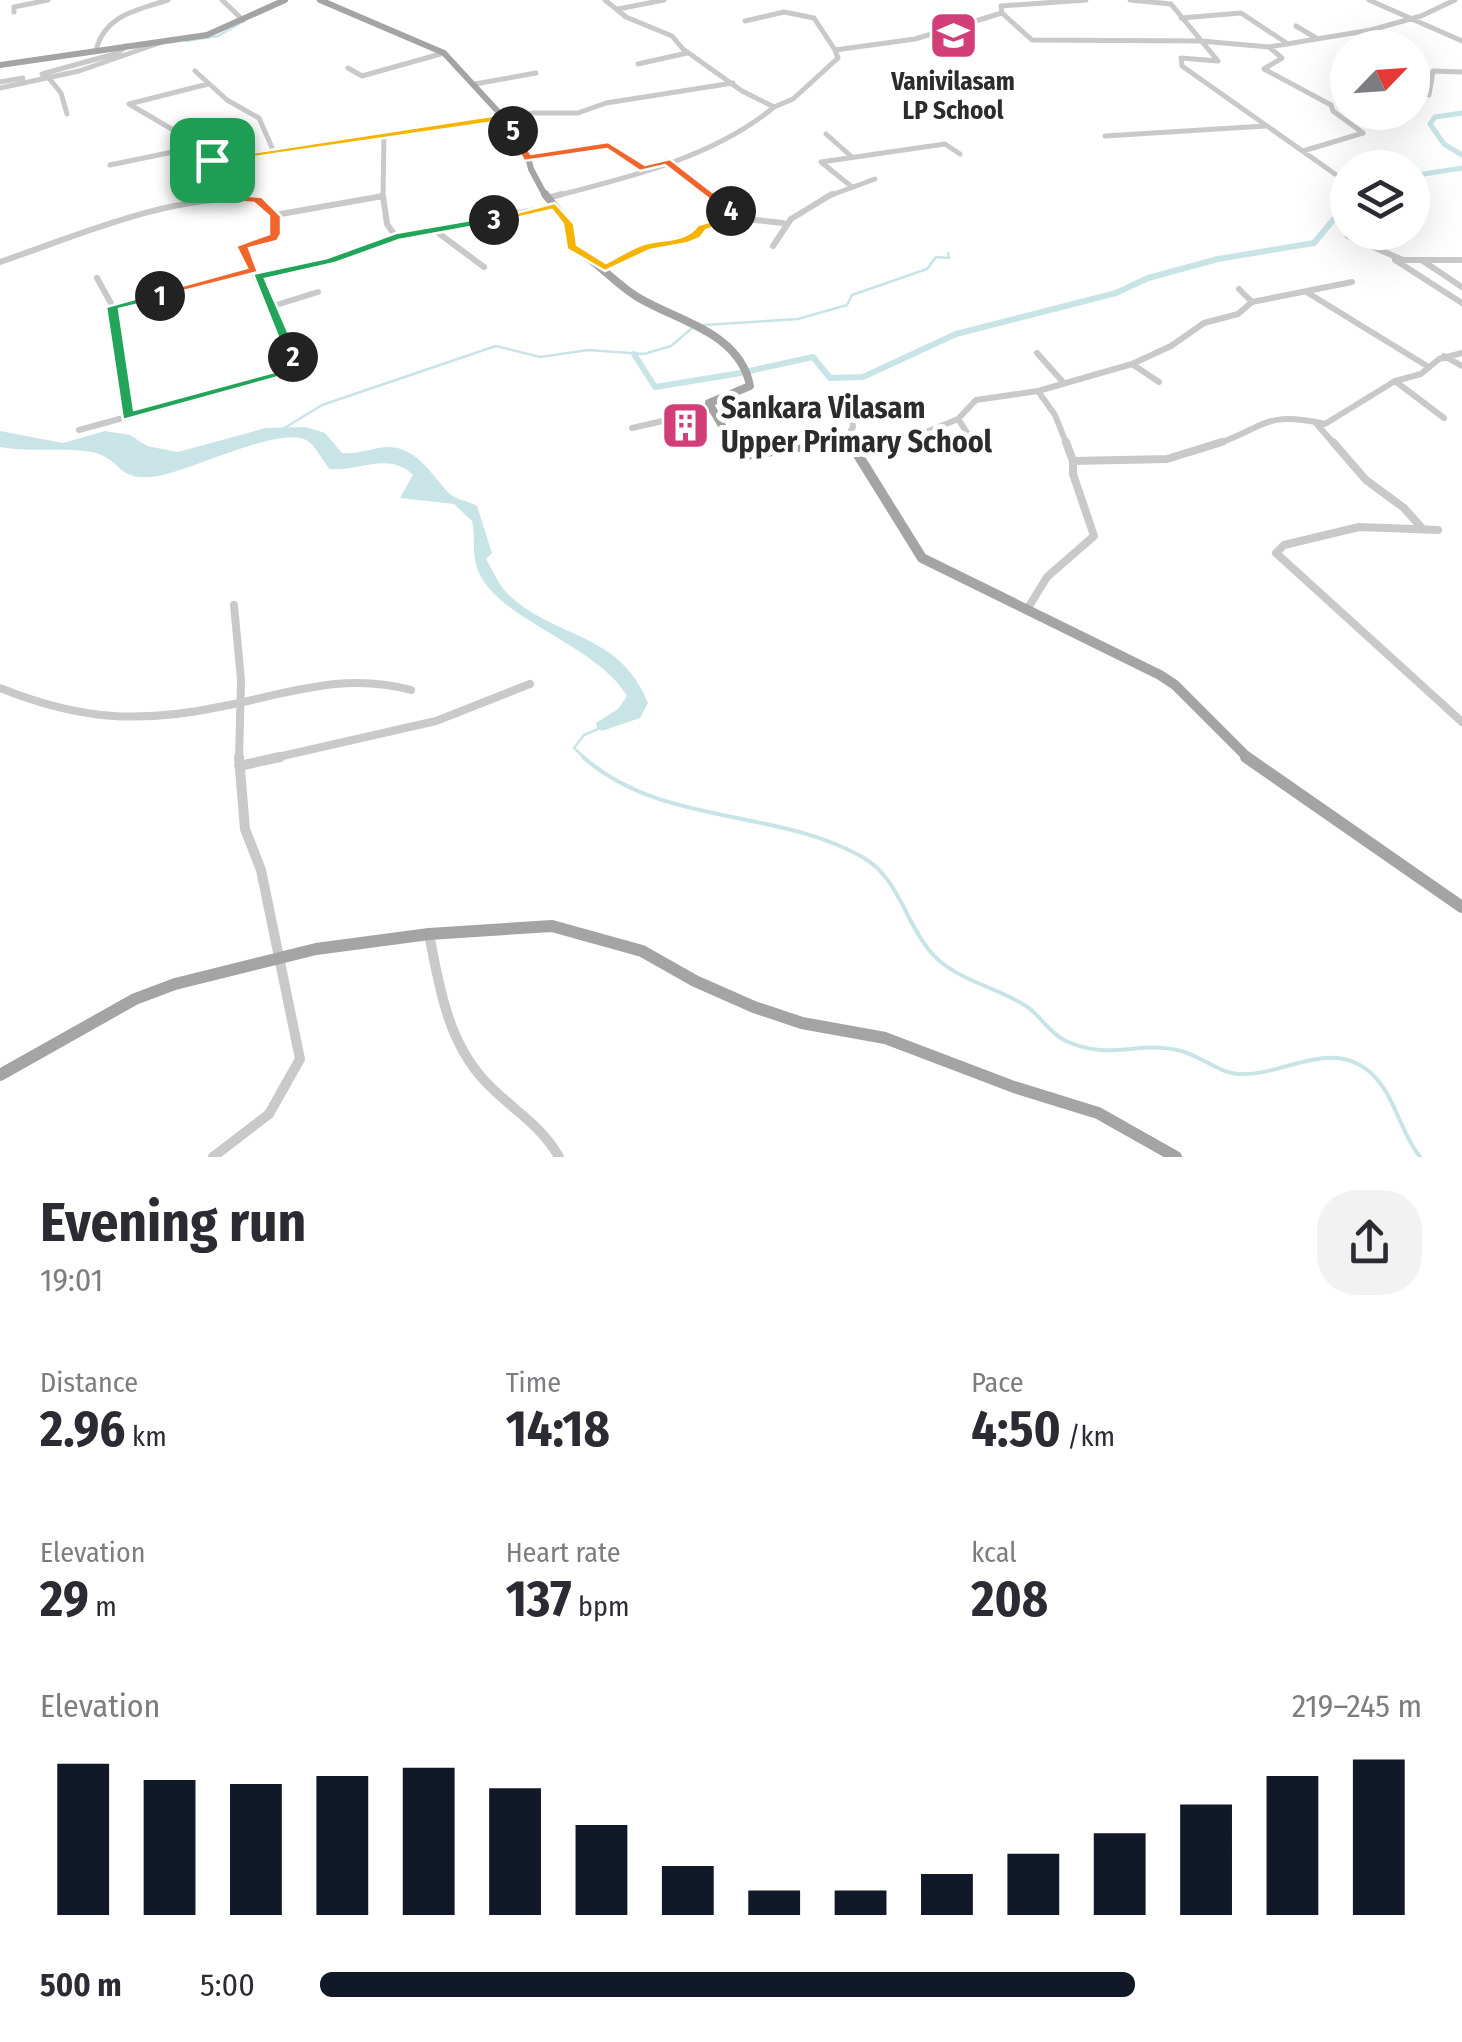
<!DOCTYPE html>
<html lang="en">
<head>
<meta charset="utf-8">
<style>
  :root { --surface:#fff; --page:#f2f2f3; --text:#2b2b33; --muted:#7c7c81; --accent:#111827 }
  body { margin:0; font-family:"Fira Sans Condensed",sans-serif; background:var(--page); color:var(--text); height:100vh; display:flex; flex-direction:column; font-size:38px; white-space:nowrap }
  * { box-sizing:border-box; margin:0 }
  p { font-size:32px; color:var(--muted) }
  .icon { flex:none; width:55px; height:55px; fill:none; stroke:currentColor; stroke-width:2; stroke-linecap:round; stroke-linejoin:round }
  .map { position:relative; height:1157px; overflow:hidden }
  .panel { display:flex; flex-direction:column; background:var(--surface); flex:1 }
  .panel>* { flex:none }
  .needle { width:65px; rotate:65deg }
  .fabs { position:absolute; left:1330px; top:30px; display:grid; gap:20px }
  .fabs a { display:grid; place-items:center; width:100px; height:100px; border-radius:50%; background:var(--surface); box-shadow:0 10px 40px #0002; font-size:50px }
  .pin { position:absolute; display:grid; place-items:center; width:85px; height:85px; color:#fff; margin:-42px; border-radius:20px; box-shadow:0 5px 15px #0006 }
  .km { position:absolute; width:50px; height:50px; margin:-25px; border-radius:50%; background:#222; color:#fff; font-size:28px; line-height:50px; text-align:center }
  .round { display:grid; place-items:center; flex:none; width:105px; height:105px; border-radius:40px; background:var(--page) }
  .headline { display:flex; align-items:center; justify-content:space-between; height:170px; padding:0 40px }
  h1 { font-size:55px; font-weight:700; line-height:75px }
  .stats { display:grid; grid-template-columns:repeat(3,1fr); gap:15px; height:170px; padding:10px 40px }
  .stats div { display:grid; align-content:center }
  .stats b { font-size:50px; font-weight:700 }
  .stats small { font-size:28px; font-weight:400 }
  .stats p { font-size:28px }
  .chart { height:280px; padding:20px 40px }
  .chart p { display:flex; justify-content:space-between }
  .chart svg { width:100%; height:180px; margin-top:10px; stroke:var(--accent); stroke-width:6 }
  ul { padding:0 40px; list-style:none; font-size:32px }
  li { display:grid; grid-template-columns:160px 120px 1fr; align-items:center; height:75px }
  li i { height:25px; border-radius:12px; background:var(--accent) }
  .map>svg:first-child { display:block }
  .water { fill:#c9e4e7 }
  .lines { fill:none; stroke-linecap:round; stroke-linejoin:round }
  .stream-far1 { stroke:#c9e4e7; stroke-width:2.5 }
  .stream { stroke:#c9e4e7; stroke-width:4 }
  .canal-far1 { stroke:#c9e4e7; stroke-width:5 }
  .canal { stroke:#c9e4e7; stroke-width:6 }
  .minor-far3 { stroke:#c9c9c9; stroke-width:5 }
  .minor-far2 { stroke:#c9c9c9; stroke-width:6 }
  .minor-far1 { stroke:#c9c9c9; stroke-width:8 }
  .minor { stroke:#c9c9c9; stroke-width:10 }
  .major-far3 { stroke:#a4a4a4; stroke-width:6 }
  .major-far2 { stroke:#a4a4a4; stroke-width:8 }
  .major-far1 { stroke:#a4a4a4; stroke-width:10 }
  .major { stroke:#a4a4a4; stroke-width:12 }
  .split-1 { fill:#f0652b; stroke:#fff; stroke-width:2.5 }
  .split-2 { fill:#22a559; stroke:#fff; stroke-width:2.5 }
  .split-3 { fill:#22a559; stroke:#fff; stroke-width:2.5 }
  .split-4 { fill:#f5b400; stroke:#fff; stroke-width:2.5 }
  .split-5 { fill:#f0652b; stroke:#fff; stroke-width:2.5 }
  .split-6 { fill:#f5b400; stroke:#fff; stroke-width:2.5 }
  .labels { text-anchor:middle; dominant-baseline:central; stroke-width:10; stroke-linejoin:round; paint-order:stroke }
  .far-poi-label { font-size:25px; font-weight:bold; fill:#2c2c2c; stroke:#fff }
  .poi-label { font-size:30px; font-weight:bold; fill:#2c2c2c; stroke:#fff; text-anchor:start }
</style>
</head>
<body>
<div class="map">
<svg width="1462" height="1157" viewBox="0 0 1462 1157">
  <rect width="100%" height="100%" fill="#fff"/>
  <!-- water -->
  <path class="water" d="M306 427 325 433 342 453C359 455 373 447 389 447 418 448 432 476 449 493 454 499 469 501 477 506L492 553 486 559C493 570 498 584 507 593 553 639 620 631 648 703L640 718 602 731 597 728 596 723 618 709 627 696C594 640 483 617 475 559 473 547 475 534 472 521L454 504 400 498 413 475C388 451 359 472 330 469 322 461 316 445 306 440 279 425 186 474 152 477 119 480 121 462 99 454 79 446 28 453 0 447V431L63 443 105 431 130 435 147 446 178 452 266 428Z"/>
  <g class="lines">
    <!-- stream-far1 -->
    <path class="stream-far1" d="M186 41 218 36 242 22
      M704 325 798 319 847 305 852 295 927 269 936 257 949 258 948 253
      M283 429 322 405 496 346 540 357 588 350 644 354 671 346 691 329
      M586 759 574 748 584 735 598 729"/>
    <!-- stream -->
    <path class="stream" d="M583 757C662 827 776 807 864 858 898 878 905 921 929 950 954 981 994 985 1026 1006 1041 1016 1049 1033 1066 1041 1109 1061 1138 1041 1177 1050 1199 1054 1217 1073 1240 1074 1284 1076 1331 1037 1371 1073 1395 1095 1400 1132 1420 1157"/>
    <!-- canal-far1 -->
    <path class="canal-far1" d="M1462 113 1435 117 1430 124 1444 144 1462 155
      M1412 176 1462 168"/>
    <!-- canal -->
    <path class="canal" d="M634 354 655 387 741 373
      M749 371 813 357 830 378 863 377 956 334 1116 293 1148 278 1218 259 1314 243 1348 202"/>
    <!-- minor-far3 -->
    <path class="minor-far3" d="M222 0 243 20
      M605 0 626 17 672 36 683 49 742 91 774 107 793 99 838 58 835 50 915 39 1002 13 1001 6 1086 0
      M1130 0 1171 4 1218 61 1181 58 1182 66 1335 174
      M1369 0 1462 41
      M618 9 664 0
      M14 12V7L48 0
      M1002 13 1032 40 1201 41 1269 47 1371 30 1421 16 1455 0
      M1181 18 1241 13 1288 44
      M745 21 784 12 814 18 835 50
      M1296 26 1316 38
      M1269 47 1282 58 1264 69 1331 105 1333 111 1363 133 1303 151
      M96 50C105 15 137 10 168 0
      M638 64 687 53
      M348 68 362 76 444 53
      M195 71 227 100 259 118 273 150
      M42 74 118 53 126 46
      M48 77 61 93 67 114
      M0 82 23 78
      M208 84 129 104 187 138 195 152 211 160 534 113H578L606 103 733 83
      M475 84 536 73
      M0 88 79 71 165 41
      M1429 95 1433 71 1462 72
      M826 134 852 157
      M1105 136 1265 126
      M528 158 608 145 643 169
      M211 160 220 197
      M666 161 711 197
      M110 165 192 148
      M852 187 821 162 945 144 960 154
      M383 196 384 135
      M379 197H383
      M552 197C627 178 715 157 774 107
      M826 197 875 179"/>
    <!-- minor-far2 -->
    <path class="minor-far2" d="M708 194 738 218
      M547 198 562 194
      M433 229 484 267
      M1348 236 1403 260H1462
      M773 246 791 219 832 194
      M1395 260 1462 303
      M1423 261 1462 287
      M0 262C82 234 170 194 258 199L275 215 383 196 387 224 396 237 555 206
      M605 268 650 246 691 237 702 227 738 218 783 223
      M258 277 330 261 396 237
      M97 278 113 307 128 417
      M1239 289 1252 302
      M1308 293 1427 366
      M113 307 254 270
      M270 307 318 292
      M1037 353 1062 381
      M1444 356 1462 366
      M1132 364 1159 382
      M1395 381 1444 418
      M1038 391 1055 415 1067 445
      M958 419 975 445
      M1315 422 1335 445
      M632 428 711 410
      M79 430 297 370 242 246 272 238 275 215
      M924 433 958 419 976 400 1038 391 1132 364 1171 346 1204 323 1238 314 1252 302 1352 282
      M846 438 853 427 852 418
      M1214 445C1266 428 1262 410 1325 424L1395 381 1421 374 1439 359 1462 353"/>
    <!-- minor-far1 -->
    <path class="minor-far1" d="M974 442 977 447
      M1066 442 1073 461
      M1333 442 1366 480 1404 508 1421 527
      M1438 530 1359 527 1284 545 1276 553 1462 722
      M234 605 241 680 239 759
      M1028 608 1047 577 1094 536 1073 474V461L1167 459 1222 442
      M0 688C79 720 140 724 224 706 290 693 343 672 411 690
      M269 759 436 721 530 684"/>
    <!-- minor -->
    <path class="minor" d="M239 766 280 757
      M429 934C439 985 447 1039 483 1079 508 1107 540 1123 559 1157
      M213 1157 269 1114 300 1059 261 870 245 829 239 757"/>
    <!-- major-far3 -->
    <path class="major-far3" d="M320 0 444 53 504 118 526 149 531 169 546 197
      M0 65 207 35 285 0"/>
    <!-- major-far2 -->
    <path class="major-far2" d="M545 194 568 223 571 247C598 261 615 284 639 298 680 322 740 333 750 386L709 403 733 445
      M813 445 848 439 851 445"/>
    <!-- major-far1 -->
    <path class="major-far1" d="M731 442 736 450 747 455 829 442
      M850 442 922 558 1160 675 1175 685 1249 759"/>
    <!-- major -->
    <path class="major" d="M1246 757 1462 907
      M0 1075 135 999 175 984 316 949 429 934 552 926 642 951 695 981 754 1007 802 1023 885 1038 1014 1087 1098 1113 1176 1157"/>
  </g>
  <!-- split-1 -->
  <path class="split-1" d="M208 158 217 160 216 170 225 194 262 197 281 216V234L277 241 249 248 258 272 156 298V293L247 268 236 246 269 234V216L254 203 216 200 205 170Z"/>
  <!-- split-2 -->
  <path class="split-2" d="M160 292 167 296 165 298 119 309 134 410 289 368 286 357 293 353 299 357 304 370 123 420 106 307Z"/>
  <!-- split-3 -->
  <path class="split-3" d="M494 216 498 222 399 240 335 263 265 279 299 357 293 361 286 357 253 274 327 258 396 233Z"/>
  <!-- split-4 -->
  <path class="split-4" d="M555 203 574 224 577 245 606 263C618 257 631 248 644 244 663 238 685 243 698 225L730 216 727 208H735L744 218 706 230 700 238 688 243 650 250 605 271 567 249 563 224 552 210 494 223 488 220Z"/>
  <!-- split-5 -->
  <path class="split-5" d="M513 127 531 154 608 142 645 165 670 159 737 211 727 213 665 165 640 171 607 149 524 161 508 131Z"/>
  <!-- split-6 -->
  <path class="split-6" d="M504 114 517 133H509L501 121 212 163 206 160Z"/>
  <!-- icons -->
  <defs>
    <symbol id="school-square" viewBox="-11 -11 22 22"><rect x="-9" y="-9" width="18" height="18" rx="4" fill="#d23f78" stroke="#fff"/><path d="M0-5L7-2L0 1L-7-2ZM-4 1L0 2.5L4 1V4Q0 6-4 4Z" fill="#fff"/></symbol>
    <symbol id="building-square" viewBox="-11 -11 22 22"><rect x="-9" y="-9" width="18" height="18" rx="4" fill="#d23f78" stroke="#fff"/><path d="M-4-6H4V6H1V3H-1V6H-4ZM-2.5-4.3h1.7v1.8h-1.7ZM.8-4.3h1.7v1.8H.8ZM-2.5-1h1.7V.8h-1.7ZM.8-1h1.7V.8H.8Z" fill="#fff"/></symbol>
  </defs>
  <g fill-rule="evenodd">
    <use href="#school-square" x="926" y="8" width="55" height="55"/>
    <use href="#building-square" x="658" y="398" width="55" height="55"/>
  </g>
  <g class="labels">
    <!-- far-poi labels -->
    <g class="far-poi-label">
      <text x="953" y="82">Vanivilasam<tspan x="953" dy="29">LP School</tspan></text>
    </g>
    <!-- poi labels -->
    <g class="poi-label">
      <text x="721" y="408">Sankara Vilasam<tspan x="721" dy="34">Upper Primary School</tspan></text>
    </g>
  </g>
</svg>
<div class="fabs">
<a><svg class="needle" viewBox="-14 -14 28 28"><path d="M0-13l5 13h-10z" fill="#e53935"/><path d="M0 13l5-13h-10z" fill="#7c7c81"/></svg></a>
<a><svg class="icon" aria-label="layers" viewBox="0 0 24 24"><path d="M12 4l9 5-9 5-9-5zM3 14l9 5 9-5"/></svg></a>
</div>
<div class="pin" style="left:212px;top:160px;background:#1e9e55"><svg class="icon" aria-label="arrive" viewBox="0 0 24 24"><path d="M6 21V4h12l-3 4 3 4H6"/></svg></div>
<b class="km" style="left:160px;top:296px">1</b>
<b class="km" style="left:293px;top:357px">2</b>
<b class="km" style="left:494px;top:220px">3</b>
<b class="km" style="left:731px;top:211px">4</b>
<b class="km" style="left:513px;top:131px">5</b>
</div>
<section class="panel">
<div class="headline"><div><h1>Evening run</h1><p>19:01</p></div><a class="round"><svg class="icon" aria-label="share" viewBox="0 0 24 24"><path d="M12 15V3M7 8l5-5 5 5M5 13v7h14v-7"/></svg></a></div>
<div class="stats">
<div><p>Distance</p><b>2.96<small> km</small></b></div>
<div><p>Time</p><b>14:18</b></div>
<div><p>Pace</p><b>4:50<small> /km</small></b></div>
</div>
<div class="stats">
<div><p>Elevation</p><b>29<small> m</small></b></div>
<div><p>Heart rate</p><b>137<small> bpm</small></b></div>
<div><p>kcal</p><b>208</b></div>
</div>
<div class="chart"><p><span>Elevation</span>219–245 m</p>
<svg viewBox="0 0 160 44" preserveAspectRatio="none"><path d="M5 44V7M15 44V11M25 44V12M35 44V10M45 44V8M55 44V13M65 44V22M75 44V32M85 44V38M95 44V38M105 44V34M115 44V29M125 44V24M135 44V17M145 44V10M155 44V6"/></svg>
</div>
<ul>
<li><b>500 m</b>5:00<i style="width:74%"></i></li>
</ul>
</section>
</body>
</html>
